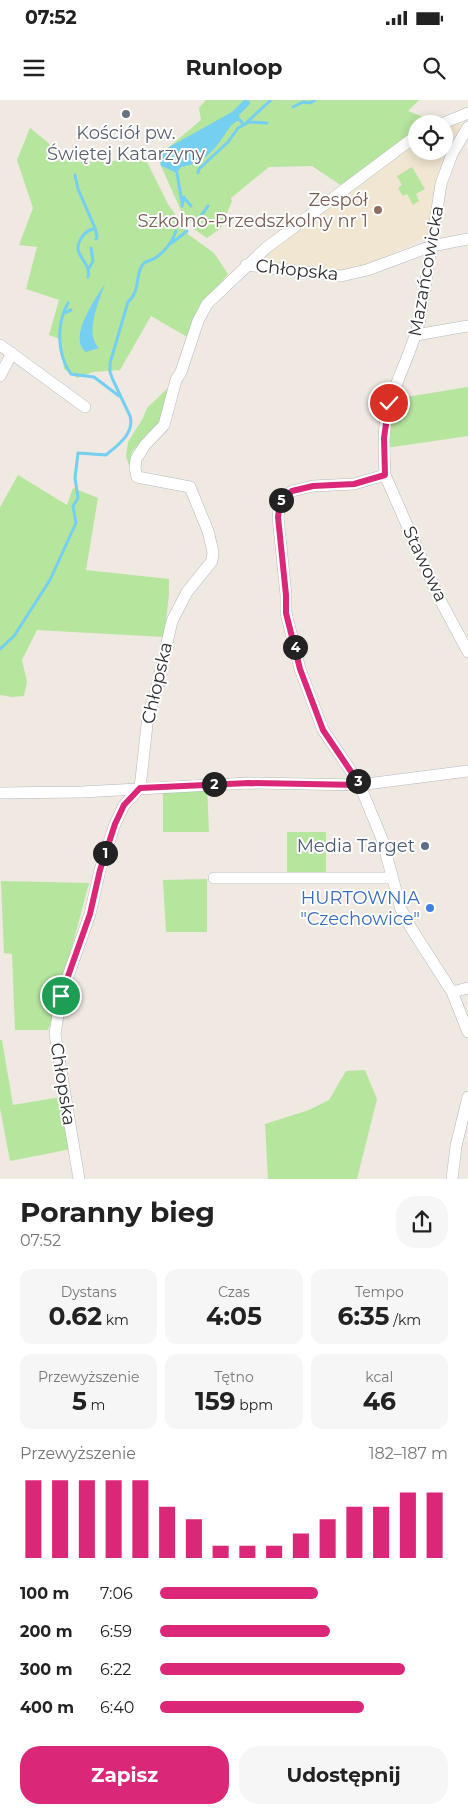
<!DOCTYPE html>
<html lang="pl">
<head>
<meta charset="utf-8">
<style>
  :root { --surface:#fff; --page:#f6f6f6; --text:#222; --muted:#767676; --accent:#db2777 }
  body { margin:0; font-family:Montserrat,sans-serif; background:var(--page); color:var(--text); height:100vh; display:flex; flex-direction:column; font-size:19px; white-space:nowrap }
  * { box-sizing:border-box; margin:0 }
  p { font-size:16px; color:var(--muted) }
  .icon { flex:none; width:28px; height:28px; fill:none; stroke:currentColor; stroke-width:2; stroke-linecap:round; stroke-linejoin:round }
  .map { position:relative; height:1079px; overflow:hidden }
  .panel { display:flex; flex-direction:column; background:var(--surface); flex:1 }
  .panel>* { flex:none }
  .controls { position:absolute; left:408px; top:15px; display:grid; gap:10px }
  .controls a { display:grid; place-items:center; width:45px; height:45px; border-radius:50%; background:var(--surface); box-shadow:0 2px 12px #0003; font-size:25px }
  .pin { position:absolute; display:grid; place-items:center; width:42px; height:42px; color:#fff; margin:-21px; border:2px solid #fff; border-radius:50%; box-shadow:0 1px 5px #0007 }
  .km { position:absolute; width:25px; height:25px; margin:-12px; border-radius:50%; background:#222; color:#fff; font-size:14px; line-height:25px; text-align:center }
  .round { display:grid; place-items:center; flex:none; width:52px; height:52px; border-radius:20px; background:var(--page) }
  .overview { display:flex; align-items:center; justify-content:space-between; height:85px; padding:0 20px }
  h1 { font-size:28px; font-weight:700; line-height:38px }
  .metrics { display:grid; grid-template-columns:repeat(3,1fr); gap:8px; height:85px; padding:5px 20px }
  .metrics div { display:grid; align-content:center; border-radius:12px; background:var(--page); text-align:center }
  .metrics b { font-size:25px; font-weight:700 }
  .metrics small { font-size:14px; font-weight:400 }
  .metrics p { font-size:14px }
  .chart { height:140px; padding:10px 20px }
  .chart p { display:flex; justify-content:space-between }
  .chart svg { width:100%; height:90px; margin-top:5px; stroke:var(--accent); stroke-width:6 }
  .primary-button { display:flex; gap:10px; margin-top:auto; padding:10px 20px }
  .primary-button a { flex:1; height:58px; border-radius:20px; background:var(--accent); color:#fff; font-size:20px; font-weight:700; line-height:58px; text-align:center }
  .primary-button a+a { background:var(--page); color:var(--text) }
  ul { padding:0 20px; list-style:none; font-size:16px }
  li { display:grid; grid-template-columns:80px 60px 1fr; align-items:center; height:38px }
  li i { height:12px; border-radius:6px; background:var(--accent) }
  .status { display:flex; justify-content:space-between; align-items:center; height:35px; padding:0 25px; background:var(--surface); direction:ltr }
  .status svg { height:14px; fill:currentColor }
  header { display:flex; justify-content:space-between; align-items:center; height:65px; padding:0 20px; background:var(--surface); font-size:22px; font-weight:700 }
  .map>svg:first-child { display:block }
  .education { fill:#f0e6d1 }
  .green { fill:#b6e59e }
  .water { fill:#75cff0 }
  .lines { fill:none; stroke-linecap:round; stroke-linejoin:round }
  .stream { stroke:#75cff0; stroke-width:3 }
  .minor-casing { stroke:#b4b7c1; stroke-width:12 }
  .minor { stroke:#fff; stroke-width:11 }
  .route-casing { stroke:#fff; stroke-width:10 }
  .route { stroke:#db2777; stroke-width:6 }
  .worship-dot { fill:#6b7280; stroke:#fff; stroke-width:2 }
  .education-dot { fill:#8d6e63; stroke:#fff; stroke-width:2 }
  .service-dot { fill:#5c6f8a; stroke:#fff; stroke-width:2 }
  .shop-dot { fill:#3f7fe0; stroke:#fff; stroke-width:2 }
  .labels { text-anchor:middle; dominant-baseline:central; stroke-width:4; stroke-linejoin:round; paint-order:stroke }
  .worship-label { font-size:18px; fill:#5b616d; stroke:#fff }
  .education-label { font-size:18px; fill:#785e54; stroke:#fff; text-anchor:end }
  .street-label { font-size:18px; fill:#2e2e2e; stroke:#fff }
  .service-label { font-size:18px; fill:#4e5e75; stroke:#fff; text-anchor:end }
  .shop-label { font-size:18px; fill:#366cbe; stroke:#fff; text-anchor:end }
</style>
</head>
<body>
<div class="status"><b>07:52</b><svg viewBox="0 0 49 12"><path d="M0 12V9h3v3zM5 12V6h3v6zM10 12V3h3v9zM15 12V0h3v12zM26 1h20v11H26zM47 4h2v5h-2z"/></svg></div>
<header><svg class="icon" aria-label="menu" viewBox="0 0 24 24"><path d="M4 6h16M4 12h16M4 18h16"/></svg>Runloop<svg class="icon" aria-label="search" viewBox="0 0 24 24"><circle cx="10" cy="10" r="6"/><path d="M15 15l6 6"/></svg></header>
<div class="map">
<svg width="468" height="1079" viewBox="0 0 468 1079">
  <rect width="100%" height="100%" fill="#efe9e1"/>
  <!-- education -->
  <path class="education" d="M455 22 461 24V31L428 136 368 166 342 173 256 162 416 41V51H444V27Z"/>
  <!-- green -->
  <path class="green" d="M206 0H419L408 11 436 22 433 24H416V34L342 86 312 66 269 67 231 98 232 101 221 128 207 138 194 129 196 126 182 113 157 57 201 20 199 8Z
    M30 28 72 62 146 60 168 104 189 135 214 153 228 174 199 208 189 238 151 216 120 270 93 272 77 278 64 269 60 239 49 235 59 200 26 189 37 147 19 145 33 108 17 60Z
    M412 67 425 89 416 94 419 101 413 105 407 94 403 96 398 88 402 85 397 76Z
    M169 287 162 319 146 335 132 352 130 368 126 356 128 342 143 318 147 308Z
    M468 287V336L386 348 394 299Z
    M18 375 67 405 73 388 98 398 86 470 169 479V495L164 537 37 530 22 560 27 582 24 596 12 597 0 595V407Z
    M207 686 209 732H163V688Z
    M287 732H326V777H287Z
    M207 779V832H166L163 780Z
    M1 781 89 783 54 915 48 930H15L12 854 4 853Z
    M0 940H2L13 1005 60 997 71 1049 10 1061 0 1008Z
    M365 970 377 999 357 1079H268L265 1024 309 1010 329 1000 346 971Z"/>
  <!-- water -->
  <path class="water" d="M244 0H249L250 4 239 15 240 20C231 23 228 30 223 37 212 53 201 64 181 67L177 73 161 66C159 56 163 52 171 46L232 12Z
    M105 184C99 201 84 234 99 248L86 252C67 239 96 197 105 184Z"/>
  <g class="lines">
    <!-- stream -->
    <path class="stream" d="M293 7 303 2 310 3 315 0
      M240 20 244 25
      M247 22 271 0
      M177 73 182 103
      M198 73 199 69 228 42 238 28 249 22 267 23
      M75 75 78 89 95 128C89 130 85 132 82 137 69 156 92 160 88 177
      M185 99 191 106
      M182 106 184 97
      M195 124 208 106
      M95 128 97 137 96 139
      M172 143 187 131
      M88 170 93 161 91 148
      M68 203C56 224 57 255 71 274L94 277 119 296
      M64 213 71 210
      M0 549 14 536 50 480 76 423 73 406 78 398 75 378 78 353 106 355C118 345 135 333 130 316L113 280 110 272V263L128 202C142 189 134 173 144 163 147 161 152 160 155 158 166 151 172 143 176 131"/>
    <defs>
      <path id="minor" d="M441 24 468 13
        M468 27 452 54 441 84 420 219C413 248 399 274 390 302 382 325 384 351 385 375L354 384 313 386 292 391 280 402 278 417 286 495V513L300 569 323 630 358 681 382 739 401 809 411 828 452 892 468 932
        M246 165 341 176 367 170 432 146 468 139
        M416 235 468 226
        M0 245 85 307
        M0 276 12 253
        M385 375 438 496 468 552
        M0 693 82 692 249 683 359 685 468 671
        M214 778H392
        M452 892 468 888
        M79 1079 55 934 61 896 90 814 100 770 115 724 124 705 140 688 148 616 157 587 172 521 187 492 212 461 213 452 208 431 190 387 137 377 135 368 136 359 145 345 164 325 176 280 181 272 198 221 207 204 266 148 416 36
        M452 1079 456 1046 468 997"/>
    </defs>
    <!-- minor casing -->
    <use href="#minor" class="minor-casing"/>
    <!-- minor -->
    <use href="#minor" class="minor"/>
  </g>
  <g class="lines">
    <defs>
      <path id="route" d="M61 896 90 814 100 770 115 724 124 705 140 688 249 683 360 685 323 630 300 569 286 513V495L278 417 280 402 292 391 313 386 354 384 385 375 384 338 389 303"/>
    </defs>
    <!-- route casing -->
    <use href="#route" class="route-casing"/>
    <!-- route -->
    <use href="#route" class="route"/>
  </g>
  <!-- markers -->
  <circle class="worship-dot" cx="126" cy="14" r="5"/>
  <circle class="education-dot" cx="378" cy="110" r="5"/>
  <circle class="service-dot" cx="425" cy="746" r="5"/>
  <circle class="shop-dot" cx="430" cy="808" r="5"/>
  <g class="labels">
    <!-- worship labels -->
    <g class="worship-label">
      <text x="126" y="33">Kościół pw.<tspan x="126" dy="21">Świętej Katarzyny</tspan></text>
    </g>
    <!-- education labels -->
    <g class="education-label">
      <text x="368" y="100">Zespół<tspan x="368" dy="21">Szkolno-Przedszkolny nr 1</tspan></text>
    </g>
    <!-- street labels -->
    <g class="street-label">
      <text transform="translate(297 170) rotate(6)">Chłopska</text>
      <text transform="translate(426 171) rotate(-80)">Mazańcowicka</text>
      <text transform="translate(425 464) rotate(65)">Stawowa</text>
      <text transform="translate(157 583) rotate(-77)">Chłopska</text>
      <text transform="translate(63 984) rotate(81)">Chłopska</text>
    </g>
    <!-- service labels -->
    <g class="service-label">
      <text x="415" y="746">Media Target</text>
    </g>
    <!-- shop labels -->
    <g class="shop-label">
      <text x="420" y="798">HURTOWNIA<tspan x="420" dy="21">"Czechowice"</tspan></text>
    </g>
  </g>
</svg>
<div class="controls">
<a><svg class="icon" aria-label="locate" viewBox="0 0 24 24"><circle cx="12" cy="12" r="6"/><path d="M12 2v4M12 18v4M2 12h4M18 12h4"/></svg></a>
</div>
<div class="pin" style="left:61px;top:896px;background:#1e9e55"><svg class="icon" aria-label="arrive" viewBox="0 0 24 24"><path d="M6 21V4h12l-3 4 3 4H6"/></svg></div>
<div class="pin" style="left:389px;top:303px;background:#d93025"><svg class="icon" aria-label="check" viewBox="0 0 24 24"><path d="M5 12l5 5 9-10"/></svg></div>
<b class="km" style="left:105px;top:753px">1</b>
<b class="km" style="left:214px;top:684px">2</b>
<b class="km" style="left:358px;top:681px">3</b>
<b class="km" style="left:295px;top:547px">4</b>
<b class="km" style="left:281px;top:400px">5</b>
</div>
<section class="panel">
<div class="overview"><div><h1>Poranny bieg</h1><p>07:52</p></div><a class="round"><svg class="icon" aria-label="share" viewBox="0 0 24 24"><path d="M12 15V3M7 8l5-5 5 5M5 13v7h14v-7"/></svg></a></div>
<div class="metrics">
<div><p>Dystans</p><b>0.62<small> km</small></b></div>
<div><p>Czas</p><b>4:05</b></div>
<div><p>Tempo</p><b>6:35<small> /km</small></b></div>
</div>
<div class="metrics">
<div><p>Przewyższenie</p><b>5<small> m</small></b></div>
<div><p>Tętno</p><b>159<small> bpm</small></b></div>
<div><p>kcal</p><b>46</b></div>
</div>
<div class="chart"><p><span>Przewyższenie</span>182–187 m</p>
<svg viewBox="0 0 160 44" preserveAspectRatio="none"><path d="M5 44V6M15 44V6M25 44V6M35 44V6M45 44V6M55 44V19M65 44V25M75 44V38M85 44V38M95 44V38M105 44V32M115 44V25M125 44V19M135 44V19M145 44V12M155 44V12"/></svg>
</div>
<ul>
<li><b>100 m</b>7:06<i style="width:55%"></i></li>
<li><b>200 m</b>6:59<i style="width:59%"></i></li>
<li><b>300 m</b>6:22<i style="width:85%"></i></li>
<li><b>400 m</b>6:40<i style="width:71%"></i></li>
</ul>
<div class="primary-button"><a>Zapisz</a><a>Udostępnij</a></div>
</section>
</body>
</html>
